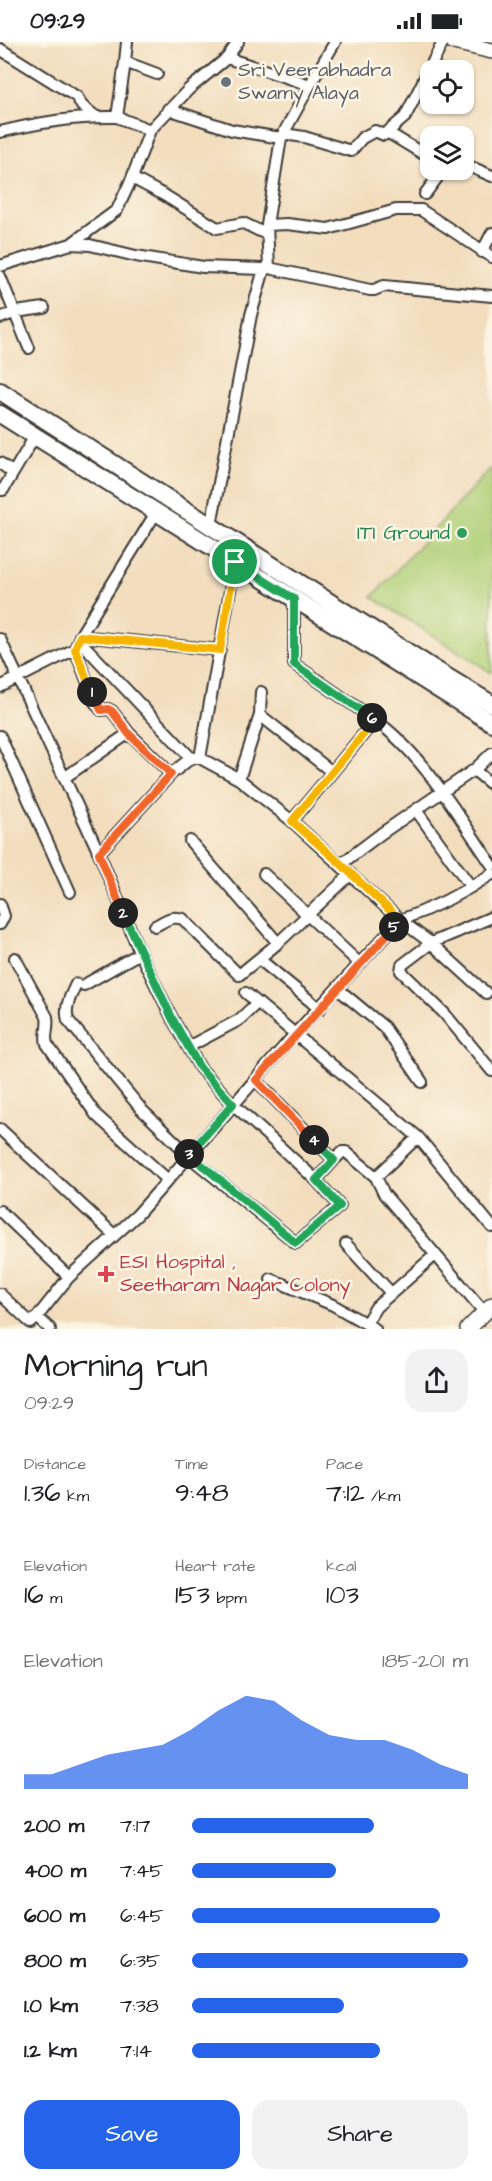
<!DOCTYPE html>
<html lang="en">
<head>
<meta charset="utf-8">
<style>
  :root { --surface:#fff; --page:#f2f2f2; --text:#202124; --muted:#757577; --accent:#2563eb }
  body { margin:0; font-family:"Architects Daughter",sans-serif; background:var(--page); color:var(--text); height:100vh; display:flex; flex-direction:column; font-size:22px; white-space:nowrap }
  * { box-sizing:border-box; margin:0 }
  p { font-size:20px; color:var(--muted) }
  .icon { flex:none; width:33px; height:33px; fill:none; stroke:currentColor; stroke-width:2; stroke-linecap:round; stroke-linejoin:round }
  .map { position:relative; height:1287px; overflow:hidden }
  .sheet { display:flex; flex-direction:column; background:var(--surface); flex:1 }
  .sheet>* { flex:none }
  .fabs { position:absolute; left:420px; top:18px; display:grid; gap:12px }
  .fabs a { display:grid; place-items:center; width:54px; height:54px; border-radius:12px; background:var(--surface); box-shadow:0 2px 4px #0004; font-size:30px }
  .pin { position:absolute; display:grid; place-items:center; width:51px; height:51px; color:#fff; margin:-26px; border:3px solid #fff; border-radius:50%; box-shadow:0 2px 6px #0007 }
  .km { position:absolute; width:30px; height:30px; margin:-15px; border-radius:50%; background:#222; color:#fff; font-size:16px; line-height:30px; text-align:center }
  .round { display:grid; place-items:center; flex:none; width:63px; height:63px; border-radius:18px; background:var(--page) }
  .summary { display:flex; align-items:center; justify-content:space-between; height:102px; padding:0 24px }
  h1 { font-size:33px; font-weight:600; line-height:45px }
  .figures { display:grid; grid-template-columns:repeat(3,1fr); gap:9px; height:102px; padding:6px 24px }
  .figures div { display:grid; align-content:center }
  .figures b { font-size:26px; font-weight:600 }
  .figures small { font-size:16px; font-weight:400 }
  .figures p { font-size:16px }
  .chart { height:168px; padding:12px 24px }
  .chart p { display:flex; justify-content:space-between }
  .chart svg { width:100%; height:108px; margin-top:6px; fill:var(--accent); opacity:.7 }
  .action { display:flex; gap:12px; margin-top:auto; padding:12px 24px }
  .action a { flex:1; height:69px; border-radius:18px; background:var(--accent); color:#fff; font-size:24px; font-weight:600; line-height:69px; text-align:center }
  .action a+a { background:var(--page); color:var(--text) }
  ul { padding:0 24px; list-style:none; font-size:20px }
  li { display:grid; grid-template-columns:96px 72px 1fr; align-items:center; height:45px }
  li i { height:15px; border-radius:8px; background:var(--accent) }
  .status { display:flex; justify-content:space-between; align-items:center; height:42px; padding:0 30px; background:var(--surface); direction:ltr }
  .status svg { height:16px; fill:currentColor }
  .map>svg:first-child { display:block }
  .grass { fill:#b0d078; stroke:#66764a; stroke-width:1.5 }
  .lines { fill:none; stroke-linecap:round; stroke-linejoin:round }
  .street-casing { stroke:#3c3934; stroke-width:14 }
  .secondary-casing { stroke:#3c3934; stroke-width:18 }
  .primary-casing { stroke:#3c3934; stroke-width:20 }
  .street { stroke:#fff; stroke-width:10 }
  .secondary { stroke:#fff; stroke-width:15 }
  .primary { stroke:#fff; stroke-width:16 }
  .split-1-casing { stroke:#fff; stroke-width:12 }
  .split-2-casing { stroke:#fff; stroke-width:12 }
  .split-3-casing { stroke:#fff; stroke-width:12 }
  .split-4-casing { stroke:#fff; stroke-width:12 }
  .split-5-casing { stroke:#fff; stroke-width:12 }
  .split-6-casing { stroke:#fff; stroke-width:12 }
  .split-7-casing { stroke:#fff; stroke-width:12 }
  .split-1 { stroke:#f5b400; stroke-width:8 }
  .split-2 { stroke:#f0652b; stroke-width:8 }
  .split-3 { stroke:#22a559; stroke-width:8 }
  .split-4 { stroke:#22a559; stroke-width:8 }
  .split-5 { stroke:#f0652b; stroke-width:8 }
  .split-6 { stroke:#f5b400; stroke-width:8 }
  .split-7 { stroke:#22a559; stroke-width:8 }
  .worship-dot { fill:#6b7280; stroke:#fcf5e5; stroke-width:2 }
  .leisure-dot { fill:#2e9e5b; stroke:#fcf5e5; stroke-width:2 }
  .health-dot { fill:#e0444e; stroke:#fcf5e5; stroke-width:2 }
  .labels { text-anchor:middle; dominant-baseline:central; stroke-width:5; stroke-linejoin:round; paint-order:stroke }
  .worship-label { font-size:20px; fill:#5b616d; stroke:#fcf5e5; text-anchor:start }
  .leisure-label { font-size:20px; fill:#27864d; stroke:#fcf5e5; text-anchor:end }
  .health-label { font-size:20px; fill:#be3a42; stroke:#fcf5e5; text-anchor:start }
</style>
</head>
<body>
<div class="status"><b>09:29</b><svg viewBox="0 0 49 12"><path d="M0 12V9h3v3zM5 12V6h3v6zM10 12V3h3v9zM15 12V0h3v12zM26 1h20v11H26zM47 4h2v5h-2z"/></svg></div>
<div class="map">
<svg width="492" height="1287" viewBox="0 0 492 1287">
  <rect width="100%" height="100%" fill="#fcf5e5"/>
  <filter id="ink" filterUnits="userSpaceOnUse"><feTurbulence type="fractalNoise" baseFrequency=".0167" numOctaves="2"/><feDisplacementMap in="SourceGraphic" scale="12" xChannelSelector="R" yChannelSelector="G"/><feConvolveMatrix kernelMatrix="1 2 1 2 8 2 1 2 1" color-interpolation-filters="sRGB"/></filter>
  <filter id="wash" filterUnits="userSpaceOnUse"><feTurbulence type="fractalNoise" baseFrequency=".008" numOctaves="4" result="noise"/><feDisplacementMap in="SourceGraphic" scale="24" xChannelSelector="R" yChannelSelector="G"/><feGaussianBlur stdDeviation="1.35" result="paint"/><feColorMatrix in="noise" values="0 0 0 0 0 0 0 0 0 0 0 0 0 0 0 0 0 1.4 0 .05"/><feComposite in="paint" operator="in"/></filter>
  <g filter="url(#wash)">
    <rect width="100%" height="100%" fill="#f2ddbd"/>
    <!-- grass -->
    <path class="grass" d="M490 427H492V631L372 555Z"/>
  </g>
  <g filter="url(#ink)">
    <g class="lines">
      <defs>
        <path id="street" d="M127 0 125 20 157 32
          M0 7 77 55 82 64 95 74
          M310 43 335 0
          M168 67 232 88 281 96 310 43 227 16
          M117 75 150 88
          M0 90C36 81 80 74 117 75L125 20
          M387 90 430 116
          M284 92 304 95 351 109 362 96 375 89 384 93 405 75 443 0
          M464 122 492 134
          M132 136 164 153 217 186 243 181 266 192
          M425 152 443 128
          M267 183 281 96
          M71 202 117 168 132 136 150 88 189 47 227 16 238 0
          M482 210 492 191
          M0 224 71 202 90 203 136 214 203 225 264 227 269 226 267 183 287 182 328 187 396 168H421L492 215
          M269 226 370 248H374L384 244 492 254
          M0 234 29 306
          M0 276 16 270 44 266
          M0 421 13 431
          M0 448H3L35 394
          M211 483 251 273 264 227
          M236 515 200 716 239 737 292 779 400 878 431 901 486 951
          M80 594 220 608
          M0 597 99 811 140 911 172 976 200 1026 233 1062 316 1138 334 1118
          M79 598 191 716H200
          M75 607 95 660 101 668 108 667 112 669 129 691 171 732
          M0 645 75 607 80 594 157 469
          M260 673 332 730
          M375 678C422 711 459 775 492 823
          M0 694 70 850
          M492 711 474 728 492 743
          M64 736 129 691
          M239 737 260 673 261 650
          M416 768 471 845
          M292 779 375 678 294 622V557
          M190 799 278 901 351 832
          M99 811 171 732 191 716
          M341 822 382 791 474 728
          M264 832 360 922
          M0 862 4 874 0 882
          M492 875 431 901 402 923 401 929 444 971 492 1029
          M155 884C165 879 171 873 183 877L239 933 278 901
          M15 916 47 975C49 985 44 993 47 1002L96 1073 168 1138 137 1173 69 1235 37 1275 50 1287
          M259 917 320 967
          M76 942C71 953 64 965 68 978L142 1068 196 1120 296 1201 340 1164 316 1138
          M84 943 140 911
          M338 947 384 985 422 1040
          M246 951 418 1095 492 1185
          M188 1005 239 978 257 961
          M256 1038 334 1118 342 1110H346L376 1135 384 1152 485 1271
          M0 1087 114 1193
          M376 1135 418 1095
          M168 1138 295 992 400 878C432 867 463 851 492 832
          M0 1169 69 1235
          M346 1202 391 1251
          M271 1237 333 1263 375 1287
          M0 1252 31 1281 37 1275
          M366 1281 376 1265 435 1213"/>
        <path id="secondary" d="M454 0 492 9
          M468 1287 492 1263"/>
        <path id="primary" d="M0 349 431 625 492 662
          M0 372 492 681"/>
      </defs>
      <!-- street casing -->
      <use href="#street" class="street-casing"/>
      <!-- secondary casing -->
      <use href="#secondary" class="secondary-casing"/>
      <!-- primary casing -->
      <use href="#primary" class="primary-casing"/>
      <!-- street -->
      <use href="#street" class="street"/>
      <!-- secondary -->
      <use href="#secondary" class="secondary"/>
      <!-- primary -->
      <use href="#primary" class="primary"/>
    </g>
  </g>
  <g class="lines" filter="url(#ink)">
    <defs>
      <path id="split-1" d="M92 650 75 607 80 594 220 608 235 520"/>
      <path id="split-2" d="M92 650 101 668 108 667 112 669 129 692 171 732 99 811 123 871"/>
      <path id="split-3" d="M123 871 172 976 200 1026 233 1062 189 1112"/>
      <path id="split-4" d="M189 1112 296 1201 340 1164 316 1138 334 1118 314 1098"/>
      <path id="split-5" d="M314 1098 256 1038 394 885"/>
      <path id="split-6" d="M372 676 375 678 292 779 341 822 400 878 394 885"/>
      <path id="split-7" d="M235 520 294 557V622L372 676"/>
    </defs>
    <!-- split-1 casing -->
    <use href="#split-1" class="split-1-casing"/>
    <!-- split-2 casing -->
    <use href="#split-2" class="split-2-casing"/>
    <!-- split-3 casing -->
    <use href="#split-3" class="split-3-casing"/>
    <!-- split-4 casing -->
    <use href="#split-4" class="split-4-casing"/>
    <!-- split-5 casing -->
    <use href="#split-5" class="split-5-casing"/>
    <!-- split-6 casing -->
    <use href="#split-6" class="split-6-casing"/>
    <!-- split-7 casing -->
    <use href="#split-7" class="split-7-casing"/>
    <!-- split-1 -->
    <use href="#split-1" class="split-1"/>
    <!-- split-2 -->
    <use href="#split-2" class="split-2"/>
    <!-- split-3 -->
    <use href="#split-3" class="split-3"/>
    <!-- split-4 -->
    <use href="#split-4" class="split-4"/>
    <!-- split-5 -->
    <use href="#split-5" class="split-5"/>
    <!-- split-6 -->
    <use href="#split-6" class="split-6"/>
    <!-- split-7 -->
    <use href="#split-7" class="split-7"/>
  </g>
  <!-- markers -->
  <circle class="worship-dot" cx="226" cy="40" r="6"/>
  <circle class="leisure-dot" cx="462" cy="491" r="6"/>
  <path class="health-dot" d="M103 1223h6v6h6v6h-6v6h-6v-6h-6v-6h6z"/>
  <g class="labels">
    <!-- worship labels -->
    <g class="worship-label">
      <text x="238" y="28">Sri Veerabhadra<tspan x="238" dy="23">Swamy Alaya</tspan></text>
    </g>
    <!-- leisure labels -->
    <g class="leisure-label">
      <text x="450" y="491">ITI Ground</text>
    </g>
    <!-- health labels -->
    <g class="health-label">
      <text x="120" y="1220">ESI Hospital ,<tspan x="120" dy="23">Seetharam Nagar Colony</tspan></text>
    </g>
  </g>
</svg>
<div class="fabs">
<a><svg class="icon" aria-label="locate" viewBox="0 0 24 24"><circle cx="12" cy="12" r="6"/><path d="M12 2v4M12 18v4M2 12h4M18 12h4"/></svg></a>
<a><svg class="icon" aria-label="layers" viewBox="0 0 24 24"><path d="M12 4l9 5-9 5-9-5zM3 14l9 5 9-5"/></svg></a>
</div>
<div class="pin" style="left:235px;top:520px;background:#1e9e55"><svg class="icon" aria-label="arrive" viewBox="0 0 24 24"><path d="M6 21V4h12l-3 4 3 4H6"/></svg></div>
<b class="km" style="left:92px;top:650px">1</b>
<b class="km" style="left:123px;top:871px">2</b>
<b class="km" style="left:189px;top:1112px">3</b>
<b class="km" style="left:314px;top:1098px">4</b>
<b class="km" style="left:394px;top:885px">5</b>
<b class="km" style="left:372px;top:676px">6</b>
</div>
<section class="sheet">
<div class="summary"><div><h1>Morning run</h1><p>09:29</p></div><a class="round"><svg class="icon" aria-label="share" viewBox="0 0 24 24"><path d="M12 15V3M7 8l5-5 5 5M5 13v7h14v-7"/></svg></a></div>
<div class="figures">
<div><p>Distance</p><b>1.36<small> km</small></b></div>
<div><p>Time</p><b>9:48</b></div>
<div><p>Pace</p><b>7:12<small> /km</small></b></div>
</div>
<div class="figures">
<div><p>Elevation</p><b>16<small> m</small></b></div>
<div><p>Heart rate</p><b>153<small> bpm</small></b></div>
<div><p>kcal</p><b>103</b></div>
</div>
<div class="chart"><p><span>Elevation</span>185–201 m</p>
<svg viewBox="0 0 160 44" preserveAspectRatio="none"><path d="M0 44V38L10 38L20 34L30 30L40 28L50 26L60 20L70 12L80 6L90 8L100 16L110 22L120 24L130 24L140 28L150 34L160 38V44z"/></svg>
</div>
<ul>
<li><b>200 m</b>7:17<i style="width:66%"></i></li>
<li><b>400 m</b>7:45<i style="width:52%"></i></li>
<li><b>600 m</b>6:45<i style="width:90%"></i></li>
<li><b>800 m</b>6:35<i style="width:100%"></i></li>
<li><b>1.0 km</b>7:38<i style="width:55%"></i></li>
<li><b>1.2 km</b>7:14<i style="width:68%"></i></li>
</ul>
<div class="action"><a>Save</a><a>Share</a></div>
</section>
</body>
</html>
